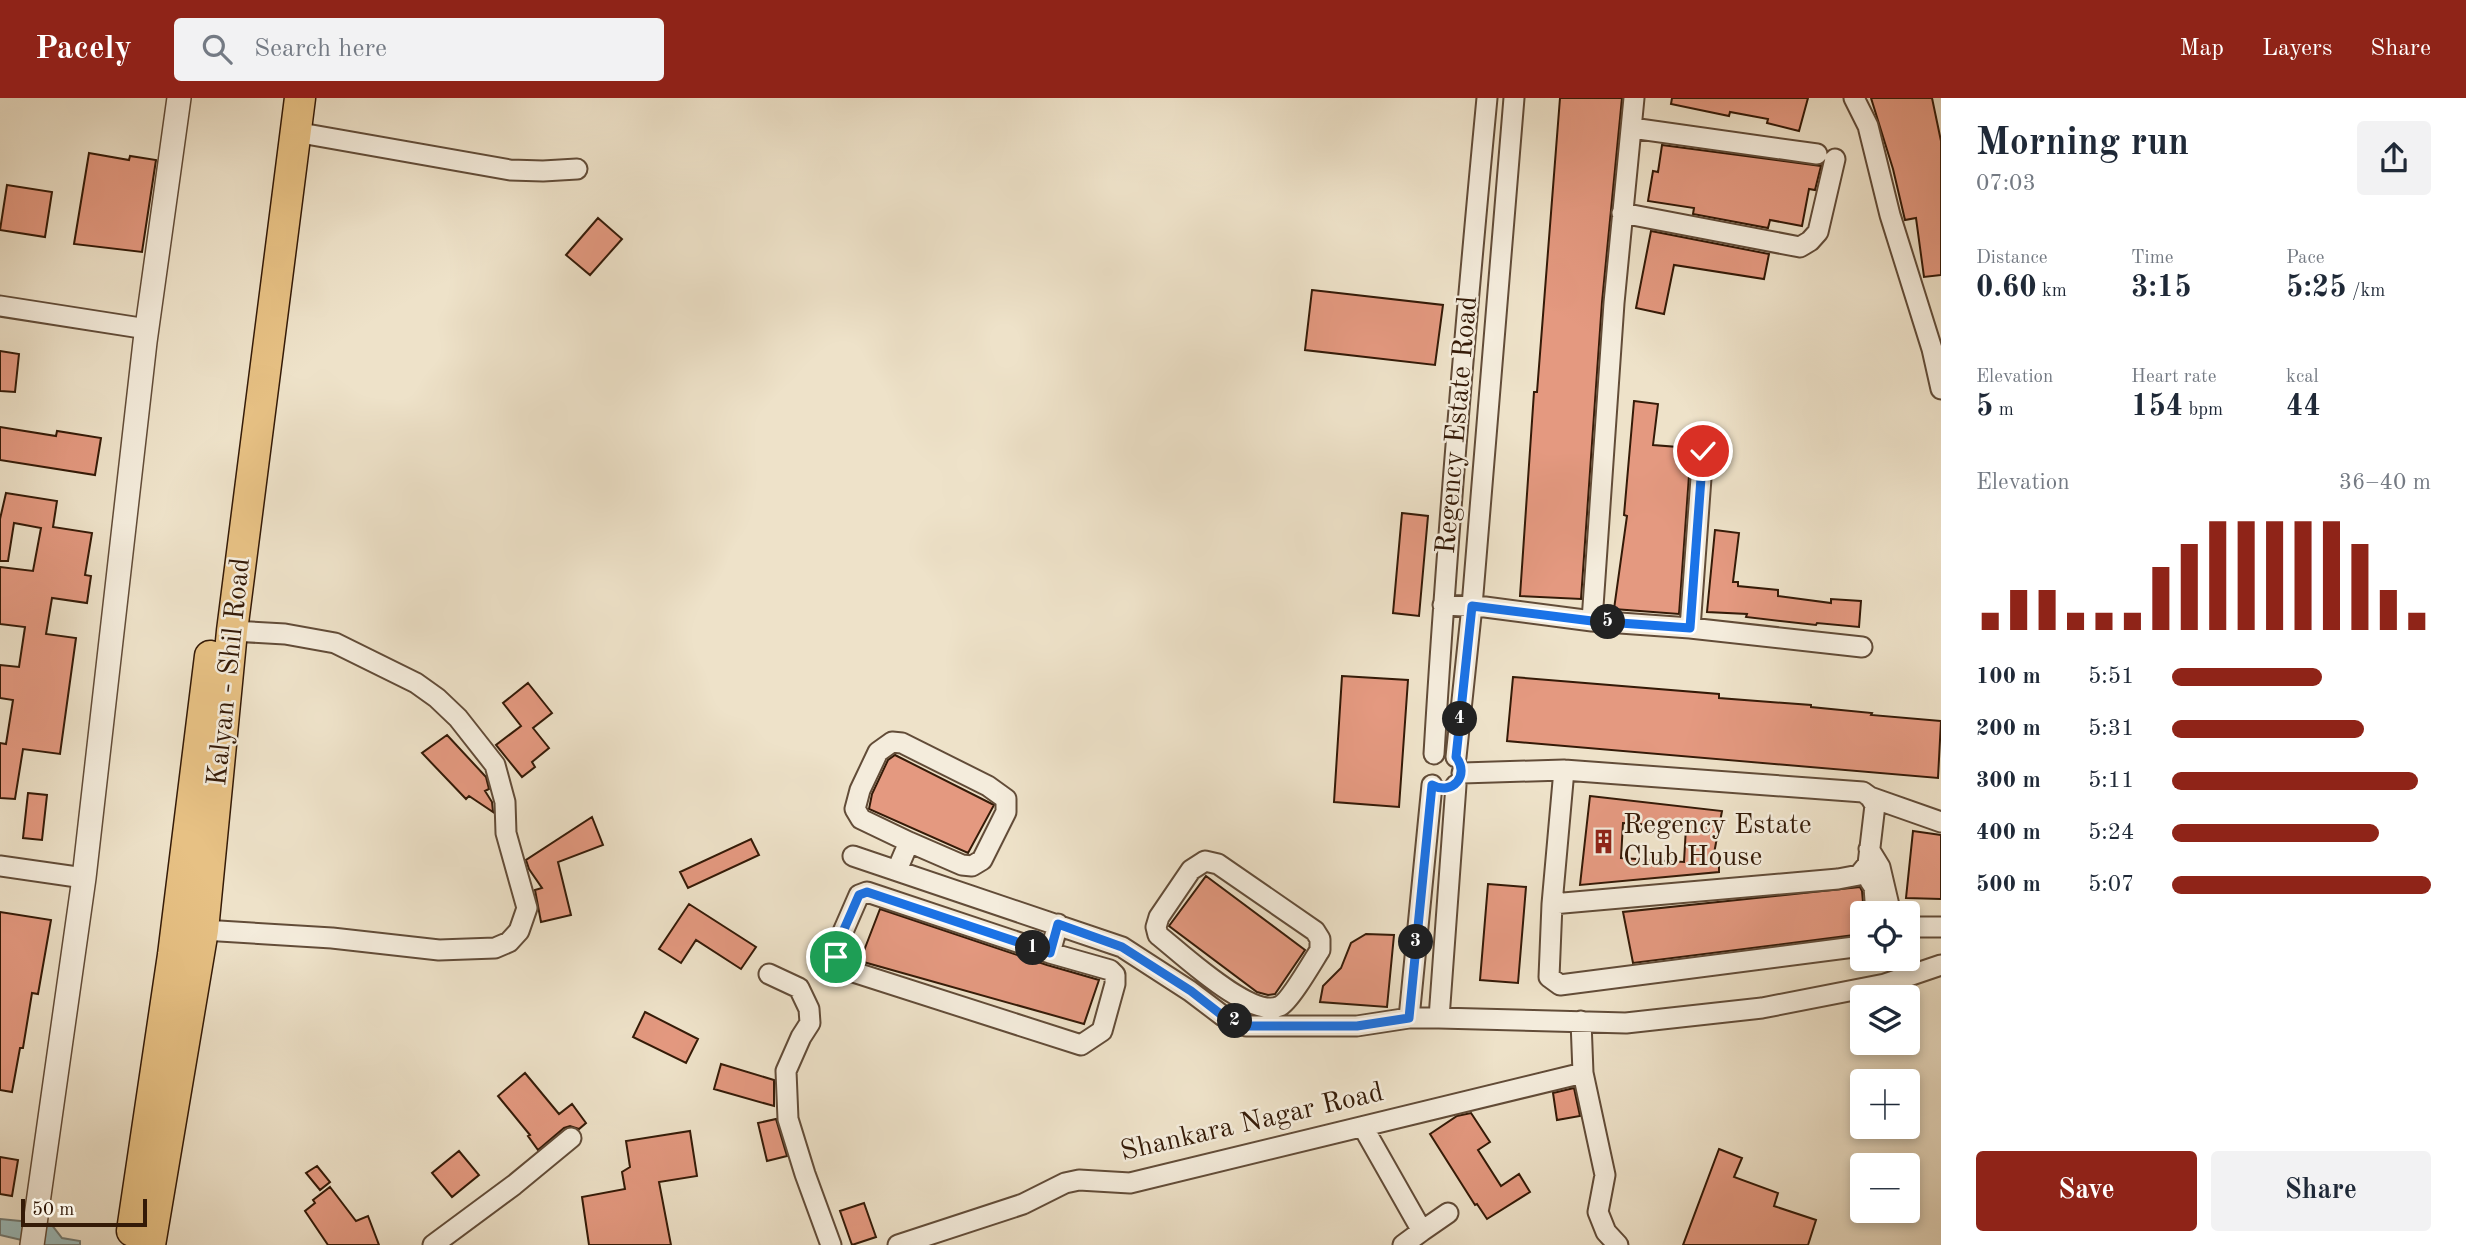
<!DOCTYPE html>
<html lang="en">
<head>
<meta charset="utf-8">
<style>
  :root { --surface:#fff; --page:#f2f2f3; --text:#1f2937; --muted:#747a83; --accent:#8f2418 }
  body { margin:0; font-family:"Old Standard TT",serif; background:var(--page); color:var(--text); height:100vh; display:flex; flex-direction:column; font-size:26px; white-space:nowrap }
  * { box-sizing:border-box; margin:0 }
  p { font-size:23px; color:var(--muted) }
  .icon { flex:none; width:38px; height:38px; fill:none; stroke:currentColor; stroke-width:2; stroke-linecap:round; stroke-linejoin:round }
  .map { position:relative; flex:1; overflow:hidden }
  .drawer { display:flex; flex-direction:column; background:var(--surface); width:525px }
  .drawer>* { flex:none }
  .controls { position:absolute; left:1850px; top:803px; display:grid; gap:14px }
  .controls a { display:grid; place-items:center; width:70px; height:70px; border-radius:7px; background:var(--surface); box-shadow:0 4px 10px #0003; font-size:35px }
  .scale { position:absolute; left:21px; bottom:18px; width:126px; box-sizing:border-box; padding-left:7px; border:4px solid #341a07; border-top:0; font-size:19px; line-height:24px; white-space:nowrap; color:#341a07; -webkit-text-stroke:5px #f4ecdc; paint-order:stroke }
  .pin { position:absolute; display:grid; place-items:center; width:60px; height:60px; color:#fff; margin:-30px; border:4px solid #fff; border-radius:50%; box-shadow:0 2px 7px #0007 }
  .km { position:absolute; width:35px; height:35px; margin:-18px; border-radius:50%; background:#222; color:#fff; font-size:19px; line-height:35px; text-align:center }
  .round { display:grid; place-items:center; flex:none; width:74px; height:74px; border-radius:7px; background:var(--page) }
  .headline { display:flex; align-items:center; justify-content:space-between; height:119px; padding:0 35px }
  h1 { font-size:38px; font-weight:600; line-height:52px }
  .figures { display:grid; grid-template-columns:repeat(3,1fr); gap:10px; height:119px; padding:7px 35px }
  .figures div { display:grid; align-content:center }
  .figures b { font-size:30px; font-weight:600 }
  .figures small { font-size:19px; font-weight:400 }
  .figures p { font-size:19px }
  .chart { height:196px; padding:14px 35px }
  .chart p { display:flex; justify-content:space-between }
  .chart svg { width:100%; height:126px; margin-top:7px; stroke:var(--accent); stroke-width:6 }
  .button { display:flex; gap:14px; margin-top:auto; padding:14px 35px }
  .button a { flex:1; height:80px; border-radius:7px; background:var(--accent); color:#fff; font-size:28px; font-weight:600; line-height:80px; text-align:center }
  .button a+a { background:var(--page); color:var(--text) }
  ul { padding:0 35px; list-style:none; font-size:23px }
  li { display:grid; grid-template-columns:112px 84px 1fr; align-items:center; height:52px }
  li i { height:18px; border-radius:9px; background:var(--accent) }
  header { display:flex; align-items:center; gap:42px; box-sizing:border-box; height:98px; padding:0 35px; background:var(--accent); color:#fff }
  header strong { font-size:33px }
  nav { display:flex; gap:38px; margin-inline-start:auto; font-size:24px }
  .search { width:490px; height:63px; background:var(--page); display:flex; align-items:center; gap:18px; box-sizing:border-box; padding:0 24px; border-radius:7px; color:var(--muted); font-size:26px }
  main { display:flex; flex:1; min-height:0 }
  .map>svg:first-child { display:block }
  .water { fill:#9bbcbc; stroke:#727b74; stroke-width:2 }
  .building { fill:#e49980; stroke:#341a07; stroke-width:2; fill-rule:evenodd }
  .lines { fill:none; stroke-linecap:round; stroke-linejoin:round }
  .minor-casing { stroke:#624c38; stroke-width:23 }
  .tertiary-casing { stroke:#624c38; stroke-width:26 }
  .primary-casing { stroke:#341a07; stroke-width:33 }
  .minor { stroke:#f4ecdc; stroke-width:19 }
  .tertiary { stroke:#f4ecdc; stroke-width:23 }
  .primary { stroke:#e7c184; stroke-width:30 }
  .route-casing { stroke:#fff; stroke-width:14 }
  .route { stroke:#1a73e8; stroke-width:9 }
  .labels { text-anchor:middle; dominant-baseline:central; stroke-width:5; stroke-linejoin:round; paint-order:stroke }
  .street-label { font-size:28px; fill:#341a07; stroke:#f4ecdc }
  .poi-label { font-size:28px; fill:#341a07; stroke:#f4ecdc; text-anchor:start }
</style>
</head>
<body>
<header>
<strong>Pacely</strong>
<div class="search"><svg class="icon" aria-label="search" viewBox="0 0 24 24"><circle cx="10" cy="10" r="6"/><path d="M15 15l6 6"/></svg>Search here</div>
<nav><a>Map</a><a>Layers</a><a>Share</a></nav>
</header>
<main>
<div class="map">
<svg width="1941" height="1147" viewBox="0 0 1941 1147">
  <rect width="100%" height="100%" fill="#eee2c9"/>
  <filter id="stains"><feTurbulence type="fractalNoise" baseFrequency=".00286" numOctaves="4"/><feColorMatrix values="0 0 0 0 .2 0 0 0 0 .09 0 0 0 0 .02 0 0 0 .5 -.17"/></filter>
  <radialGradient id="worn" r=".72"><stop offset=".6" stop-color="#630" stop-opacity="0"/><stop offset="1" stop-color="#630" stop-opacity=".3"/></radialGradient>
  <!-- water -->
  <path class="water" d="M0 1121 51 1126 62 1140 80 1143V1147H43L0 1137Z"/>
  <!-- building -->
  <path class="building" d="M1560 0H1622L1602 204 1581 501 1520 498 1534 294H1537Z
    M1672 0H1808L1799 33 1767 25 1768 21 1730 14 1729 18 1671 6Z
    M1871 0H1932L1941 43V177L1924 179 1916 120 1905 122 1893 71Z
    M1662 47 1821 68 1815 92 1809 91 1802 128 1770 122 1768 130 1693 116 1694 110 1648 103 1653 73 1658 74Z
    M89 55 129 62 130 58 156 62 142 154 74 146Z
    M7 87 52 94 45 139 0 132Z
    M598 120 622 141 590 177 566 157Z
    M1651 133 1769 156 1764 181 1674 167 1664 216 1636 210Z
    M1312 192 1443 207 1435 267 1305 252Z
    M0 253 19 256 15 294 0 293Z
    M1634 303 1658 306 1653 347 1691 350 1679 516 1614 511 1627 418 1624 417Z
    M0 329 56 338 57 333 101 340 95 377 0 362Z
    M6 395 57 403 53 429 92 435 85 477 91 478 87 505 52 500 46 536 76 540 60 656 23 651 15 701 0 700V645L6 646 13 602 0 600V567L19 569 25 529 0 526V469L33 473 41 430 14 425 8 463H0V421Z
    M1402 415 1428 418 1419 518 1393 515Z
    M1715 432 1739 435 1733 484H1738V488L1778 492V498L1831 505V501L1861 503 1859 529 1817 525 1816 527 1746 519 1747 516 1707 514Z
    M1342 578 1408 582 1399 709 1334 704Z
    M1513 579 1719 596V600L1811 607V609L1872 615 1871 617 1941 623 1938 680 1507 643Z
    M528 585 552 615 533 630 549 650 532 664 535 669 522 679 496 647 521 628 503 605Z
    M447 637 486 679 489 691 485 693 492 704 493 714 469 698 466 701 422 655Z
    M895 657 994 707 968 755 869 711 872 696 888 662Z
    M28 695 47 697 42 742 23 740Z
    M1590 698 1722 713 1712 766H1719V774L1580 787ZM1623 725 1686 729 1684 764 1621 760Z
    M592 719 603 747 558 764 571 817 541 824 535 792 542 790 529 771 526 762Z
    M1913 733 1941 737V801L1906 800Z
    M751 741 759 757 688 790 680 774Z
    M1206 778 1305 852 1275 896 1268 897 1257 894 1169 828Z
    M1488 786 1526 789 1518 885 1480 882Z
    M1860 789 1862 793 1864 816 1862 836 1633 865 1623 814Z
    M689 806 756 849 741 871 696 842 681 865 659 851Z
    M880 811 1047 867 1099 882 1084 926 860 863Z
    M0 814 51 822 38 896 32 895 23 950H20L12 994 0 992Z
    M1366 836 1394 837 1387 909 1320 904 1323 888 1341 870 1351 845Z
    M645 914 698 941 686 965 633 939Z
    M721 966 774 982V1008L714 991Z
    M525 975 559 1016 572 1006 586 1025 579 1031 570 1028 564 1030 538 1052 528 1038 530 1037 498 998Z
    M1574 990 1580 1018 1557 1022 1553 995Z
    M1471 1015 1490 1044 1478 1052 1501 1088 1519 1076 1530 1094 1487 1121 1477 1106 1475 1107 1430 1036 1457 1018Z
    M776 1021 787 1058 767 1063 758 1025Z
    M690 1033 697 1078 659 1084 671 1147H589L582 1099 625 1091 622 1074 630 1069 626 1043Z
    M1719 1051 1742 1060 1734 1079 1778 1095 1774 1108 1816 1122 1808 1147H1683Z
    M459 1053 479 1077 452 1099 432 1075Z
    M0 1059 18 1062 12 1098 0 1096Z
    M317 1068 330 1084 320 1092 306 1075Z
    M330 1089 356 1123 368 1118 379 1147H328L305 1113 315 1105 313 1102Z
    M864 1105 876 1139 852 1147 840 1113Z"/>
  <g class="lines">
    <defs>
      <path id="minor" d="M1854 0 1868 28 1890 117 1932 251 1941 291
        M1632 30 1817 56
        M295 34 510 72 543 73 577 71
        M1622 115 1800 149 1810 143 1818 134 1835 61
        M0 208 147 231
        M1443 507 1485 509 1592 523 1690 530 1862 549
        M1592 523 1614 205 1634 0
        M1690 530 1703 353
        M1434 656C1447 437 1466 219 1487 0
        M1456 659 1472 508 1514 0
        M1564 672 1552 806 1549 879 1560 887 1862 848
        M1462 675 1564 672 1863 694 1870 699 1941 724
        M1869 751 1880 769 1891 816
        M853 758 1122 849 1190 893 1223 918 1246 928H1357L1409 920H1439L1626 925 1762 910 1885 886 1941 867
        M1205 763 1218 766 1315 833 1320 841V852C1313 863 1290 903 1280 908 1251 922 1181 855 1158 837L1156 829 1159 819 1191 772Z
        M0 768 84 780
        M897 772 909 744 861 721 855 711 860 692 878 654 892 644 902 645 988 688 1006 701V714L982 762 972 768 962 767 909 744
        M1870 783 1874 789 1876 816
        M1552 806 1838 781 1859 777 1868 766 1875 707 1870 699
        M1908 829H1941
        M203 832 332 840 439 852 495 850 509 844 519 833 527 810 506 735 505 704 495 667 458 620 437 600 416 585 335 545 285 536 232 533
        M1050 855 867 794 859 797 835 852 840 866 847 872 1081 947 1102 933 1115 886V877L1110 872 1050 855 1058 826
        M769 876 799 890 809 911 810 925 801 939 786 973 788 1021 805 1076 831 1147
        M1409 920 1432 687
        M1439 920 1456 687
        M1581 923 1583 975 1605 1077 1598 1114 1606 1134 1618 1147
        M1363 1029 1422 1133 1403 1147
        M1422 1133 1448 1115
        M433 1147 514 1087 571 1040
        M898 1147 1023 1106 1065 1085 1079 1082 1130 1085 1583 975"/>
      <path id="tertiary" d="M32 1147 84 780 145 244 179 0"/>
      <path id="primary" d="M132 1133 173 857 210 558
        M150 1147 203 832 232 533 300 0"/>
    </defs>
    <!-- minor casing -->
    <use href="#minor" class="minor-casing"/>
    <!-- tertiary casing -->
    <use href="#tertiary" class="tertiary-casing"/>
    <!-- primary casing -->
    <use href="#primary" class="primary-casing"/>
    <!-- minor -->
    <use href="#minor" class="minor"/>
    <!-- tertiary -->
    <use href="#tertiary" class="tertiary"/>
    <!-- primary -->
    <use href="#primary" class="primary"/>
  </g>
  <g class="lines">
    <defs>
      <path id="route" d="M836 859 835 852 859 797 867 794 1050 855 1058 826 1122 849 1191 893 1223 918 1245 928H1357L1409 920 1432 687C1453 698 1470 677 1456 659L1472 508 1592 523 1690 530 1703 353"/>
    </defs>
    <!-- route casing -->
    <use href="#route" class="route-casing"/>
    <!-- route -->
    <use href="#route" class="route"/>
  </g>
  <!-- icons -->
  <defs>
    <symbol id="building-bare" viewBox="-9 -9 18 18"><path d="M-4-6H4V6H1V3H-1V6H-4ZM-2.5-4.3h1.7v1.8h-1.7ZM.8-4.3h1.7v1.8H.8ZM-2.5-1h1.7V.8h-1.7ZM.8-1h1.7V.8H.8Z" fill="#8f2418" stroke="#f4ecdc" stroke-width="2.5" paint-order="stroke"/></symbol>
  </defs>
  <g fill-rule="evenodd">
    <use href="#building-bare" x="1586" y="726" width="35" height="35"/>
  </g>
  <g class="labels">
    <!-- street labels -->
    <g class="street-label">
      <text transform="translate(1458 327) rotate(-85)">Regency Estate Road</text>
      <text transform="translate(230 574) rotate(-84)">Kalyan - Shil Road</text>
      <text transform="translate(1252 1025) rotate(-13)">Shankara Nagar Road</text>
    </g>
    <!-- poi labels -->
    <g class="poi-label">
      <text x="1623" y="728">Regency Estate<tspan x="1623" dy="32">Club House</tspan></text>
    </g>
  </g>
  <rect width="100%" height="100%" filter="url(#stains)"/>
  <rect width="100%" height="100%" fill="url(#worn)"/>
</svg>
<div class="controls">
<a><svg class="icon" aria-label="locate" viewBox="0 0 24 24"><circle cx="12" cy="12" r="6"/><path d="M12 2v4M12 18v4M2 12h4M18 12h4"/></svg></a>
<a><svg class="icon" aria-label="layers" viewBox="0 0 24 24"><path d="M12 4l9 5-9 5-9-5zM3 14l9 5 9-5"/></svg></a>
<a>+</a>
<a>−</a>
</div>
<div class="scale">50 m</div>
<div class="pin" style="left:836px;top:859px;background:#1e9e55"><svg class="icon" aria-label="arrive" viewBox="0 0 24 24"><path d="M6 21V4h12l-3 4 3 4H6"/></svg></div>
<div class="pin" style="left:1703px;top:353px;background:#d93025"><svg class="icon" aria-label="check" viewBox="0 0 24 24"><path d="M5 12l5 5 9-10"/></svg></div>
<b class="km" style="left:1033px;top:850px">1</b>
<b class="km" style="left:1235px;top:923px">2</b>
<b class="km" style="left:1416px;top:844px">3</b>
<b class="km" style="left:1460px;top:621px">4</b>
<b class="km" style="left:1608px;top:524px">5</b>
</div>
<section class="drawer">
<div class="headline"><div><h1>Morning run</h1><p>07:03</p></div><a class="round"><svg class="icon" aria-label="share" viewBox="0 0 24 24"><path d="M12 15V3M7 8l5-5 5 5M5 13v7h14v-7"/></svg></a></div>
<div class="figures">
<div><p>Distance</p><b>0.60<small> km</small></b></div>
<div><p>Time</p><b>3:15</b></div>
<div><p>Pace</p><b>5:25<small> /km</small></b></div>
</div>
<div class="figures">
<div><p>Elevation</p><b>5<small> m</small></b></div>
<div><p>Heart rate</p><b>154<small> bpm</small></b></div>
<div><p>kcal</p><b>44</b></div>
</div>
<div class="chart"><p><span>Elevation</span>36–40 m</p>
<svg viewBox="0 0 160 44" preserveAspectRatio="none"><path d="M5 44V38M15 44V30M25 44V30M35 44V38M45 44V38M55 44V38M65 44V22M75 44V14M85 44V6M95 44V6M105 44V6M115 44V6M125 44V6M135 44V14M145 44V30M155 44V38"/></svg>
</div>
<ul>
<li><b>100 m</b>5:51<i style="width:58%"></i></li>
<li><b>200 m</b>5:31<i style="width:74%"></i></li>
<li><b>300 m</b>5:11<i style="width:95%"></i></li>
<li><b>400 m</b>5:24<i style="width:80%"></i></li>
<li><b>500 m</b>5:07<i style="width:100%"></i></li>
</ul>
<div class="button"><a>Save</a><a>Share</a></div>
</section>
</main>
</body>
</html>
